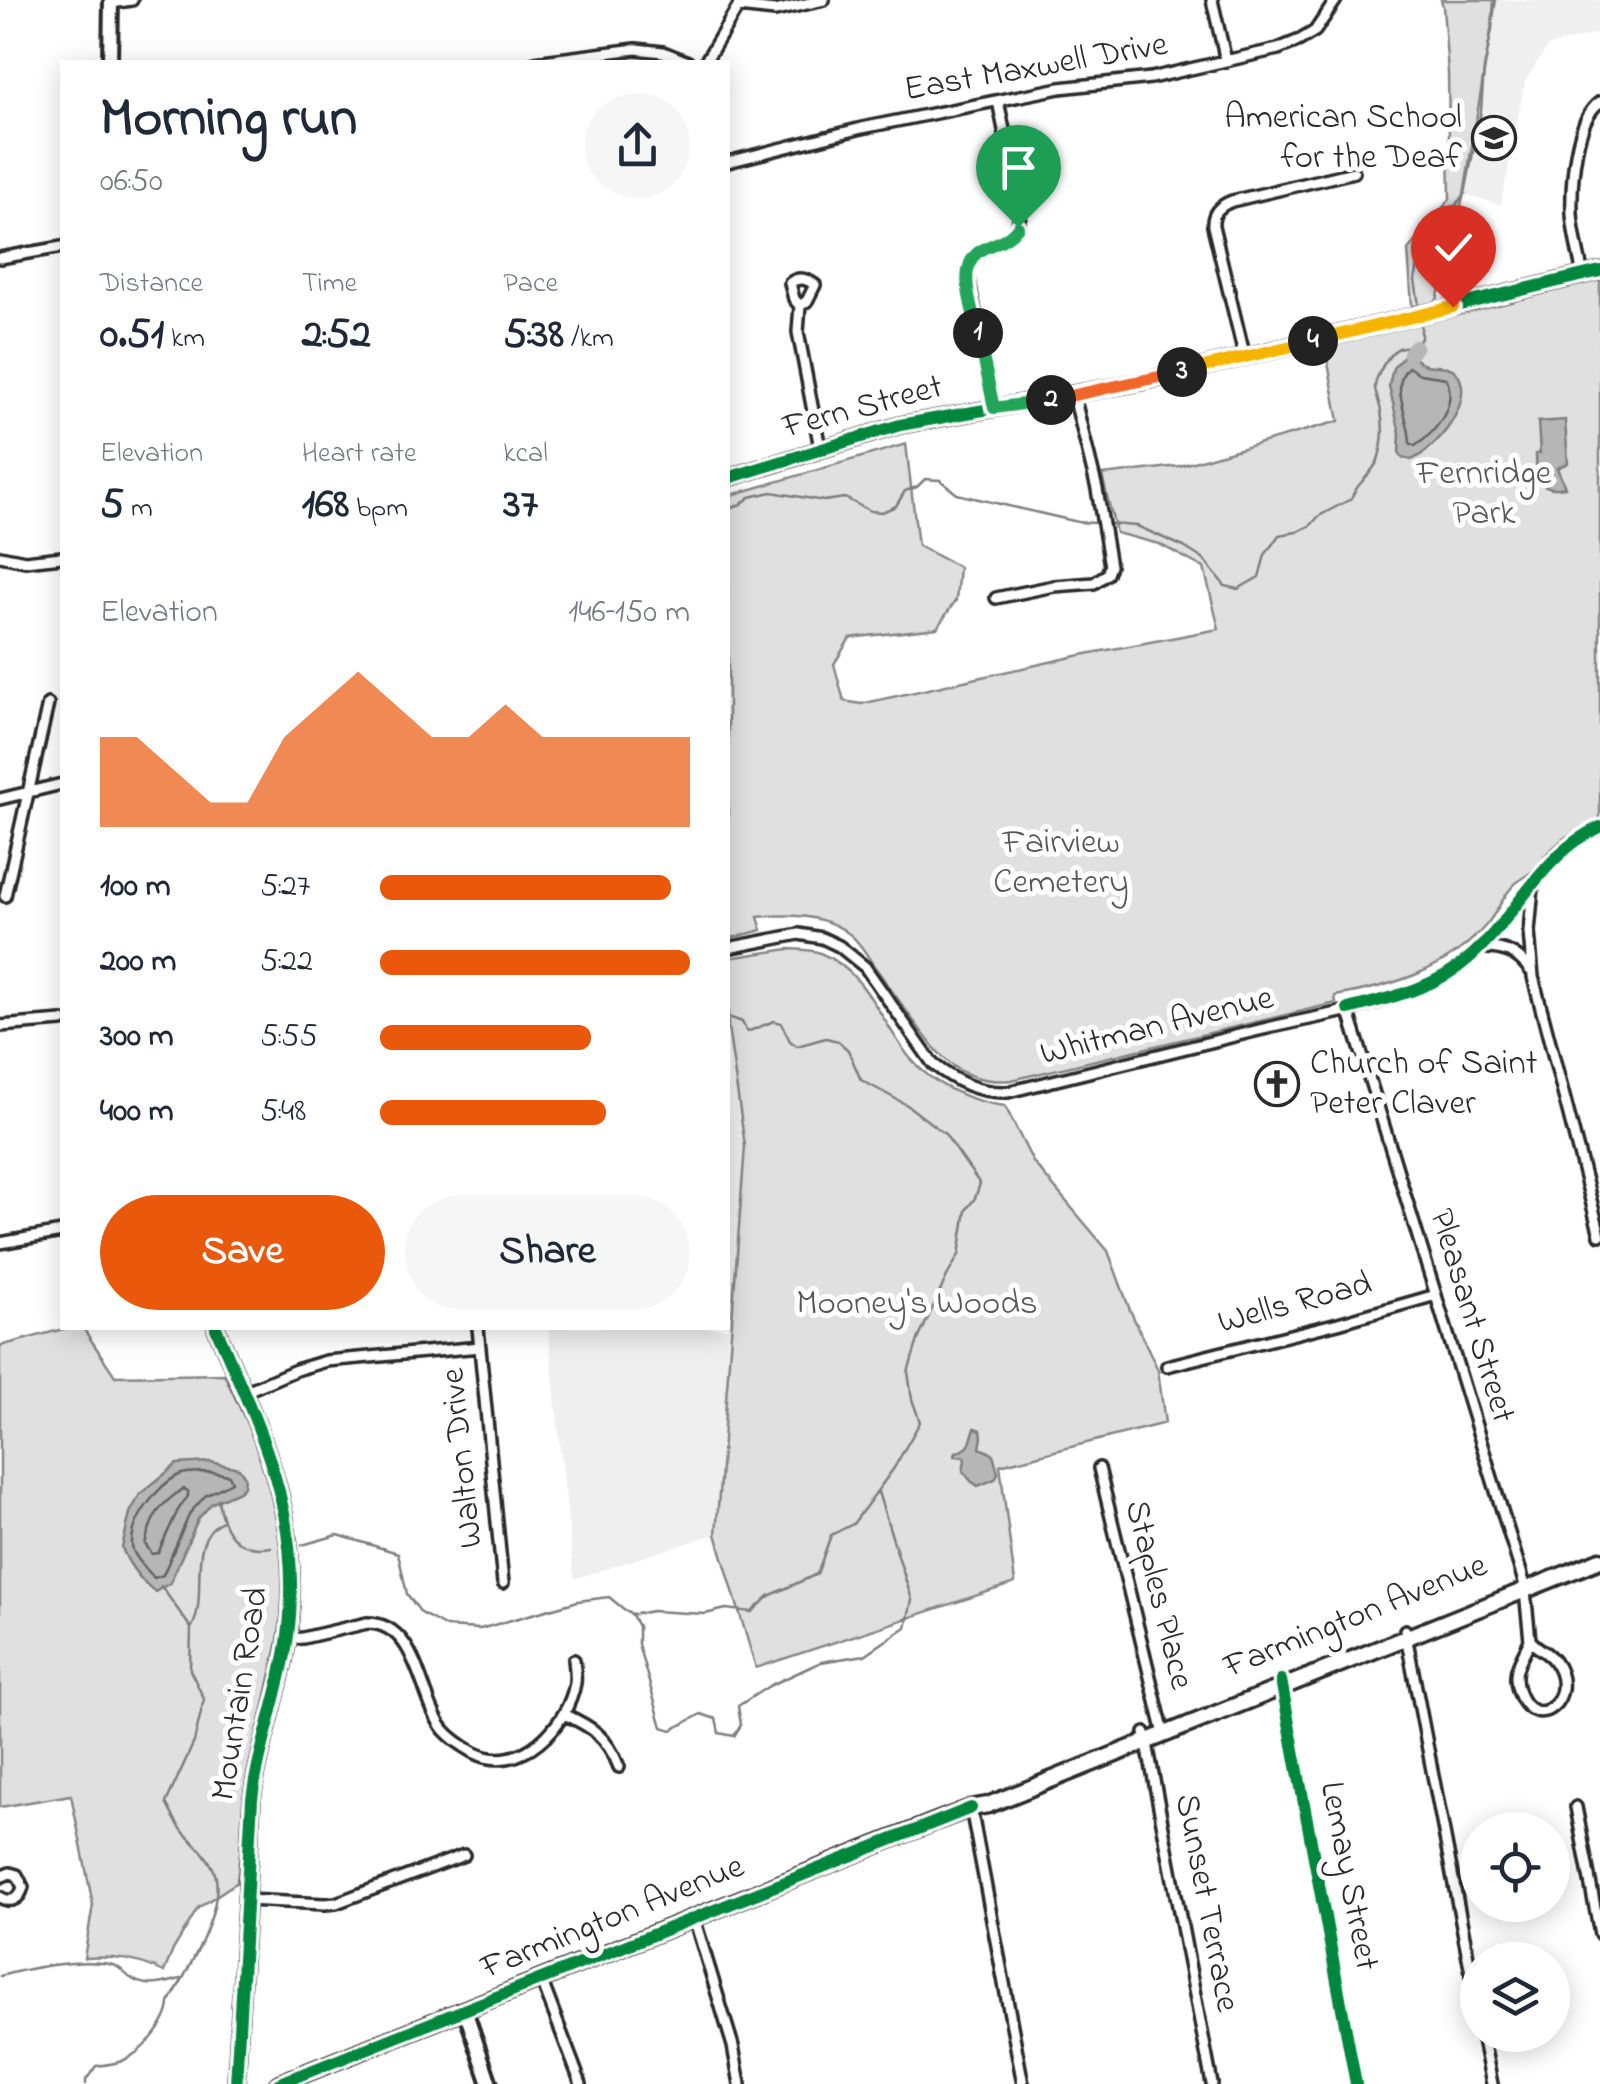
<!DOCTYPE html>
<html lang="en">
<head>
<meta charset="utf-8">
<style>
  :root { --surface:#fff; --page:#f6f6f7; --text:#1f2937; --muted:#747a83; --accent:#ea580c }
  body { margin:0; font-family:"Indie Flower",sans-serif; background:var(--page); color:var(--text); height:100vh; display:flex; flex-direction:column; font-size:38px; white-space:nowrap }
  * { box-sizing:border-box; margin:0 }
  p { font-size:32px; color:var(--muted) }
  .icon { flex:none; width:55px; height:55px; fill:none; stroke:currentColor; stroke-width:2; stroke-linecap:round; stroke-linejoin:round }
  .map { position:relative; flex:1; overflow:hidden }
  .side { position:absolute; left:60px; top:60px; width:670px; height:1270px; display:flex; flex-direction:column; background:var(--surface); border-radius:0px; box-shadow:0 5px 25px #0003 }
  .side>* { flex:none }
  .fabs { position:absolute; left:1460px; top:1812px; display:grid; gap:20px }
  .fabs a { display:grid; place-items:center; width:110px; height:110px; border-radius:50%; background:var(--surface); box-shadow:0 5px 25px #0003; font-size:50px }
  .pin { position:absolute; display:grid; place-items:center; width:85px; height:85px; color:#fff; margin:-102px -42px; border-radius:50% 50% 50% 0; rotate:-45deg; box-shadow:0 0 10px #0007 }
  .pin .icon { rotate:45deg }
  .km { position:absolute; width:50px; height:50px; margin:-25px; border-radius:50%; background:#222; color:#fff; font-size:28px; line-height:50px; text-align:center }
  .round { display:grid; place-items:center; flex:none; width:105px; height:105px; border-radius:52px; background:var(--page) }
  .head { display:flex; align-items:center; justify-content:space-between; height:170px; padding:0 40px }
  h1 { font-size:55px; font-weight:800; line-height:75px }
  .metrics { display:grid; grid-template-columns:repeat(3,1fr); gap:15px; height:170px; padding:10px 40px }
  .metrics div { display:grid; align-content:center }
  .metrics b { font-size:42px; font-weight:800 }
  .metrics small { font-size:28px; font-weight:400 }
  .metrics p { font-size:28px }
  .chart { height:280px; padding:20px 40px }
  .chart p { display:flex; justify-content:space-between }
  .chart svg { width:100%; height:180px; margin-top:10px; fill:var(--accent); opacity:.7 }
  .cta { display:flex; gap:20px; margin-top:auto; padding:20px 40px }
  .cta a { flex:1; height:115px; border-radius:60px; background:var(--accent); color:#fff; font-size:40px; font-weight:800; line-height:115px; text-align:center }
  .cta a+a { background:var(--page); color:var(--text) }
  ul { padding:0 40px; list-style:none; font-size:32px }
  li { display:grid; grid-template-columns:160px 120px 1fr; align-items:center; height:75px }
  li i { height:25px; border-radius:12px; background:var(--accent) }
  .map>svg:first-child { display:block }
  .built { fill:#efefef }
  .green { fill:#e0e0e0; stroke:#868686; stroke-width:2.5 }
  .water { fill:#b6b6b6; stroke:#7e7e7e; stroke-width:2.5 }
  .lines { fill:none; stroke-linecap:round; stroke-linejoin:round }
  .shore { stroke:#636363; stroke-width:2.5 }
  .stream { stroke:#7e7e7e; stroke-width:2.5 }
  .river { stroke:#b6b6b6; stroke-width:15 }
  .street-casing { stroke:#2b2b2b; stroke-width:16 }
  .secondary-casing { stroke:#2b2b2b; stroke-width:20 }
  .primary-casing { stroke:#2b2b2b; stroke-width:21 }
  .street { stroke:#fff; stroke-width:9 }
  .secondary { stroke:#fff; stroke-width:12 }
  .primary { stroke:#fff; stroke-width:14 }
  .cycleway-casing { stroke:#fff; stroke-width:19 }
  .cycleway { stroke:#00873e; stroke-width:12 }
  .split-1-casing { stroke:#fff; stroke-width:20 }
  .split-2-casing { stroke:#fff; stroke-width:20 }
  .split-3-casing { stroke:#fff; stroke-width:20 }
  .split-4-casing { stroke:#fff; stroke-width:20 }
  .split-5-casing { stroke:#fff; stroke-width:20 }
  .split-1 { stroke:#22a559; stroke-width:12 }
  .split-2 { stroke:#22a559; stroke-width:12 }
  .split-3 { stroke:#f0652b; stroke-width:12 }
  .split-4 { stroke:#f5b400; stroke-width:12 }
  .split-5 { stroke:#f5b400; stroke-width:12 }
  .labels { text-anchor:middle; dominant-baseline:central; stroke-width:10; stroke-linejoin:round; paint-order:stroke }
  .street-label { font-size:35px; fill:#2b2b2b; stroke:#fff }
  .poi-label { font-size:35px; fill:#2b2b2b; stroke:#fff; text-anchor:end }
  .park-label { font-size:35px; fill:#585858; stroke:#fff }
</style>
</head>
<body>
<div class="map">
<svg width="1600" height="2084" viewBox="0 0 1600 2084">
  <rect width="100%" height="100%" fill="#fff"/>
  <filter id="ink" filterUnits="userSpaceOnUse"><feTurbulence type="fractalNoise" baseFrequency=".01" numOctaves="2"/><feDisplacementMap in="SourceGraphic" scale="20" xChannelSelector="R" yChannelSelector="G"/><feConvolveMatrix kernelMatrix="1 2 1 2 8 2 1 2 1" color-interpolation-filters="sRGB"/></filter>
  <g filter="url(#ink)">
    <!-- built -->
    <path class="built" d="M1496 0H1600V33L1548 46 1525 81 1501 205 1464 194Z
      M728 1027 745 1146 716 1534 574 1579 548 1328H728Z"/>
    <!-- green -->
    <path class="green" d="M1441 0H1496L1464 194 1436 304 1412 306 1408 250 1450 199 1448 73 1443 7Z
      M1600 276V818L1564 838 1544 856V861C1534 872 1531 872 1520 880 1506 889 1498 911 1487 924 1448 970 1393 986 1335 996L1336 1003 1012 1080C960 1085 941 1058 913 1020 899 1001 886 982 872 963 866 953 857 939 848 933 824 914 786 914 758 917L762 930 728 939V496L906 444 918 546 959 567 956 600 937 628 850 638 834 664 844 701 861 704 1081 655 1219 629 1204 568 1159 544 1116 533 1102 475 1179 466 1339 421 1325 347 1515 301 1516 297Z
      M789 949C799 950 811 949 820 953 866 971 881 1022 910 1058 932 1085 971 1102 1005 1106L1033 1162 1108 1251 1130 1310 1158 1370 1165 1423 1000 1465 1015 1583 756 1668 716 1534 745 1146 728 1027V958Z
      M67 1328H83L115 1376 224 1374 269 1470 283 1554V1605L278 1641 248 1778 237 1882 198 1908 173 1950 164 1972C138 1959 113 1956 84 1958L93 1905 71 1795 0 1807V1346Z"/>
    <!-- water -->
    <path class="water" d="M1407 352C1413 357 1418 363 1426 365 1435 367 1449 364 1456 372 1478 400 1436 450 1411 460L1402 457 1399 452 1400 434 1389 386 1393 368Z
      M1565 420 1568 463 1557 468 1565 487C1537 493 1536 475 1536 454L1540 453 1538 422Z
      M975 1428 981 1430 982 1437 980 1448 993 1454 998 1473 995 1479 978 1486 971 1481 963 1471 965 1460 964 1457 955 1456 956 1452C973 1449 970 1440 975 1428Z
      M211 1462 239 1468 245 1477 244 1486 239 1491 212 1503 198 1519 170 1583 155 1592C141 1581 128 1564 122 1548L130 1513 140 1494 177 1464Z"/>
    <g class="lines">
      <!-- shore -->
      <path class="shore" d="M1408 367 1420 374 1446 378C1458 404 1437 432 1415 446L1410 443C1410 418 1389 387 1408 367Z
        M211 1472 229 1475 232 1482 206 1495 190 1513 163 1575 154 1578C148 1570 133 1557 132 1546 130 1521 158 1485 179 1475 188 1471 202 1473 211 1472Z
        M183 1489 188 1491V1496L178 1510 158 1553 152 1554 145 1544C152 1516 159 1505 183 1489Z"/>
      <!-- stream -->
      <path class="stream" d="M1420 312 1415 280 1418 266 1441 223 1465 194 1481 111 1484 68 1492 30 1494 0
        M728 508 740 505 750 497 772 492 824 501 845 498 870 511 882 512 896 506 905 491 917 487 925 479 940 480 957 494 1078 522 1095 523
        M1110 524 1137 526 1184 547 1203 559 1225 586 1238 589 1259 577 1265 555 1279 535 1297 532 1311 525 1319 516 1351 499C1355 484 1372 475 1378 460 1383 445 1384 427 1381 412 1380 404 1376 396 1375 388 1375 377 1388 353 1399 348 1404 346 1410 347 1415 347L1421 338V319
        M218 1499C222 1530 236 1553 271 1547
        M302 1545 338 1535 398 1553 407 1594 421 1613 446 1627 480 1629 578 1601 609 1597 631 1615 652 1611 705 1614 726 1609 752 1612 769 1596 817 1574 831 1535 853 1524 894 1468 920 1422 912 1399 908 1372 918 1340 947 1276 959 1255 966 1210 975 1198 980 1184 945 1134 907 1105 861 1080 848 1050 838 1041 826 1038 797 1046 790 1041 781 1023 774 1021 747 1032 742 1022 728 1017
        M632 1616 638 1626V1644L662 1727 672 1730 701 1714 716 1719 719 1733 734 1736 741 1725 738 1706 769 1686 821 1662 865 1655 906 1627 912 1600 878 1492
        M192 1627C209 1594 185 1540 222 1521
        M0 1976C29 1968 79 1958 109 1964 124 1967 123 1975 134 1980 148 1988 166 1983 180 1979
        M86 2084V2080L96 2066C104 2065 114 2064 122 2061 141 2054 168 2024 169 2003 187 1971 231 1901 212 1866 205 1853 197 1846 187 1836 178 1827 172 1814 166 1803L194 1742 204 1699 190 1670 191 1628 161 1586"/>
      <!-- river -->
      <path class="river" d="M1410 354 1415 347"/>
      <defs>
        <path id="street" d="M1212 0 1226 61
          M111 3 132 0
          M738 7 775 11 824 0
          M535 62 636 49 663 52 688 62
          M705 62 738 7 740 0
          M728 162 862 128 1060 88 1151 78 1278 49 1300 40 1315 31 1336 0
          M0 258 62 247
          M1583 275C1579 255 1573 233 1572 213 1571 183 1575 119 1600 102
          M800 306 794 299 790 283C799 276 807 279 815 285L807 301 800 306 798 332 820 448
          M1245 358 1213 226C1212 213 1219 206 1232 201L1354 172
          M994 408 967 272C976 235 1023 252 1020 206L998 101
          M0 556 25 561 62 557
          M996 598 1054 586 1094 583 1107 574 1110 566 1097 489 1074 396
          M0 799 62 784
          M1533 887 1529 932 1533 977 1600 1235
          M5 896 48 704
          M728 948 799 934 822 938 839 946 865 967 933 1064C956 1082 978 1093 1008 1092 1092 1072 1175 1050 1259 1030 1322 1015 1392 1006 1448 974 1510 938 1529 859 1600 827
          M1480 948C1502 947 1517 952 1530 970
          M1348 1009 1524 1582 1530 1640C1537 1649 1548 1652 1554 1661 1581 1698 1535 1735 1519 1693 1516 1685 1515 1677 1517 1669 1520 1659 1526 1650 1530 1640
          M0 1026 62 1021
          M0 1243 62 1232
          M478 1328 503 1583
          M1167 1366 1338 1323 1436 1295
          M244 1392 296 1370 326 1361 480 1347
          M1099 1468 1164 1734
          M1405 1630 1478 2009
          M287 1639 303 1638 367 1623C419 1623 419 1699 444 1730 452 1739 464 1747 475 1753 521 1776 568 1725 575 1683 576 1675 575 1668 574 1660
          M1281 1680 1356 2084
          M564 1714C592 1727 607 1736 619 1767
          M1145 1733 1212 2084
          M1576 1807 1600 1934
          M971 1808 1023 2084
          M0 1877 10 1873 17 1875 23 1887C20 1899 11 1904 0 1897
          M246 1900 325 1904 336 1903 464 1855
          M694 1918 733 2046 740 2084
          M541 1979 581 2084
          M1482 2035 1492 2084"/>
        <path id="secondary" d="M110 62 111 0
          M728 478 900 425 1141 382 1600 271
          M216 1328C263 1437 305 1519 287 1643 279 1696 259 1746 252 1799L236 2084
          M465 2010 490 2084"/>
        <path id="primary" d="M278 2084 937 1821 971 1808 988 1805 1600 1560"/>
      </defs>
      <!-- street casing -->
      <use href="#street" class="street-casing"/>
      <!-- secondary casing -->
      <use href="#secondary" class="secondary-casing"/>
      <!-- primary casing -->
      <use href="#primary" class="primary-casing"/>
      <!-- street -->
      <use href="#street" class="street"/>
      <!-- secondary -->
      <use href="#secondary" class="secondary"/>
      <!-- primary -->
      <use href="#primary" class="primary"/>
      <defs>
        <path id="cycleway" d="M728 478 900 425 1141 382 1600 271
          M1348 1009C1390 998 1436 988 1469 958 1517 917 1540 854 1600 827
          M216 1328C263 1437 305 1519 287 1643 279 1696 259 1746 252 1799L236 2084
          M1281 1680 1356 2084
          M278 2084 971 1808"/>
      </defs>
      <!-- cycleway casing -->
      <use href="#cycleway" class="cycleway-casing"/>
      <!-- cycleway -->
      <use href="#cycleway" class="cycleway"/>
    </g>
  </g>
  <g class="lines" filter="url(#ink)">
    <defs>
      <path id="split-1" d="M978 333C973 309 954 264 983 249 997 242 1008 240 1018 227"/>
      <path id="split-2" d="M978 333 994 408 1051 400"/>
      <path id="split-3" d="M1051 400 1182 372"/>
      <path id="split-4" d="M1182 372 1313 341"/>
      <path id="split-5" d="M1313 341 1453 307"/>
    </defs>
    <!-- split-1 casing -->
    <use href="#split-1" class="split-1-casing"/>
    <!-- split-2 casing -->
    <use href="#split-2" class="split-2-casing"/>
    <!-- split-3 casing -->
    <use href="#split-3" class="split-3-casing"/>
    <!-- split-4 casing -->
    <use href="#split-4" class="split-4-casing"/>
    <!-- split-5 casing -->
    <use href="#split-5" class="split-5-casing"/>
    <!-- split-1 -->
    <use href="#split-1" class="split-1"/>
    <!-- split-2 -->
    <use href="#split-2" class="split-2"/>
    <!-- split-3 -->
    <use href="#split-3" class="split-3"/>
    <!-- split-4 -->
    <use href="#split-4" class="split-4"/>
    <!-- split-5 -->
    <use href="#split-5" class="split-5"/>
  </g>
  <!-- icons -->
  <defs>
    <symbol id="school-ring" viewBox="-11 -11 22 22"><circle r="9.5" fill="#fff" stroke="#2b2b2b" stroke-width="1.5"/><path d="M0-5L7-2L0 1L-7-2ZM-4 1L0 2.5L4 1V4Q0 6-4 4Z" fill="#2b2b2b"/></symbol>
    <symbol id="church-ring" viewBox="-11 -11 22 22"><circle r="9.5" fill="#fff" stroke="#2b2b2b" stroke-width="1.5"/><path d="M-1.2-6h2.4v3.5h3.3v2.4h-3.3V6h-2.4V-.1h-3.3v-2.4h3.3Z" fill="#2b2b2b"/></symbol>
  </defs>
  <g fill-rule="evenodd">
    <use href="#school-ring" x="1469" y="113" width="50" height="50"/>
    <use href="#church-ring" x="1252" y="1059" width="50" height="50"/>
  </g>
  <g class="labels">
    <!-- street labels -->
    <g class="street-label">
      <text transform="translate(1036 68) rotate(-10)">East Maxwell Drive</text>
      <text transform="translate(863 408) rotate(-15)">Fern Street</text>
      <text transform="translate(1157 1027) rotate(-14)">Whitman Avenue</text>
      <text transform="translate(1295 1304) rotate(-15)">Wells Road</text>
      <text transform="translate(1471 1316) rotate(73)">Pleasant Street</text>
      <text transform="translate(463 1458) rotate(-96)">Walton Drive</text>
      <text transform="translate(1158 1595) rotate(76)">Staples Place</text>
      <text transform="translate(1356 1617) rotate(-22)">Farmington Avenue</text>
      <text transform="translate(241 1694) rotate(-81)">Mountain Road</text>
      <text transform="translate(1348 1876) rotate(79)">Lemay Street</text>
      <text transform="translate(1206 1903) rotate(79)">Sunset Terrace</text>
      <text transform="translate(613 1918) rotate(-22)">Farmington Avenue</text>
    </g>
    <!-- poi labels -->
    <g class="poi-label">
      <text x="1462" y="118">American School<tspan x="1462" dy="40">for the Deaf</tspan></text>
      <text x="1310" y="1064" text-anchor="start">Church of Saint<tspan x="1310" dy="40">Peter Claver</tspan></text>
    </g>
    <!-- park labels -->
    <g class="park-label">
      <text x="1484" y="474">Fernridge<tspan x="1484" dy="40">Park</tspan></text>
      <text x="1061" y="843">Fairview<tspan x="1061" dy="40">Cemetery</tspan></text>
      <text x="917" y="1304">Mooney's Woods</text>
    </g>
  </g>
</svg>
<div class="fabs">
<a><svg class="icon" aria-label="locate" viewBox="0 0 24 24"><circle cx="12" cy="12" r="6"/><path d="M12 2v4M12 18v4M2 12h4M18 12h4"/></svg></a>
<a><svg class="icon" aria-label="layers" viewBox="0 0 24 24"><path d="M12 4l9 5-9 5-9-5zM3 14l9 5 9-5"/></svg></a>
</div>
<div class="pin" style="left:1018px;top:227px;background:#1e9e55"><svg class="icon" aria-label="arrive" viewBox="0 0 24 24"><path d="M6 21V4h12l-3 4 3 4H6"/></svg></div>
<div class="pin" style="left:1453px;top:307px;background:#d93025"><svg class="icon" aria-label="check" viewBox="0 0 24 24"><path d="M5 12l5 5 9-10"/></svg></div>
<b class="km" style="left:978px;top:333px">1</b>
<b class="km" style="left:1051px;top:400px">2</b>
<b class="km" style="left:1182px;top:372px">3</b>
<b class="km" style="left:1313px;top:341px">4</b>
<section class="side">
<div class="head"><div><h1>Morning run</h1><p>06:50</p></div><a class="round"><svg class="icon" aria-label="share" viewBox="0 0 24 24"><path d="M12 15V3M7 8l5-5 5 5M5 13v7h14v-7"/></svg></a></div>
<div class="metrics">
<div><p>Distance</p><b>0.51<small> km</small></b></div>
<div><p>Time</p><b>2:52</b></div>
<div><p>Pace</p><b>5:38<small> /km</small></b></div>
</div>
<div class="metrics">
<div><p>Elevation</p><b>5<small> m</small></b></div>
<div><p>Heart rate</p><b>168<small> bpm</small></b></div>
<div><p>kcal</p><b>37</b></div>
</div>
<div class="chart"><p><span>Elevation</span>146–150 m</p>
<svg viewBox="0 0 160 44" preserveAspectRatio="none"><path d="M0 44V22L10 22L20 30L30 38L40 38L50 22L60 14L70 6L80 14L90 22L100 22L110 14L120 22L130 22L140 22L150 22L160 22V44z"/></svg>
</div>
<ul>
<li><b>100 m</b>5:27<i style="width:94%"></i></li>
<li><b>200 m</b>5:22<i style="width:100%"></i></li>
<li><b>300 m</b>5:55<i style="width:68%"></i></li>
<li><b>400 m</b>5:48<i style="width:73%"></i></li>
</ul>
<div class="cta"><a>Save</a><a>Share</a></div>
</section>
</div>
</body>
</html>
